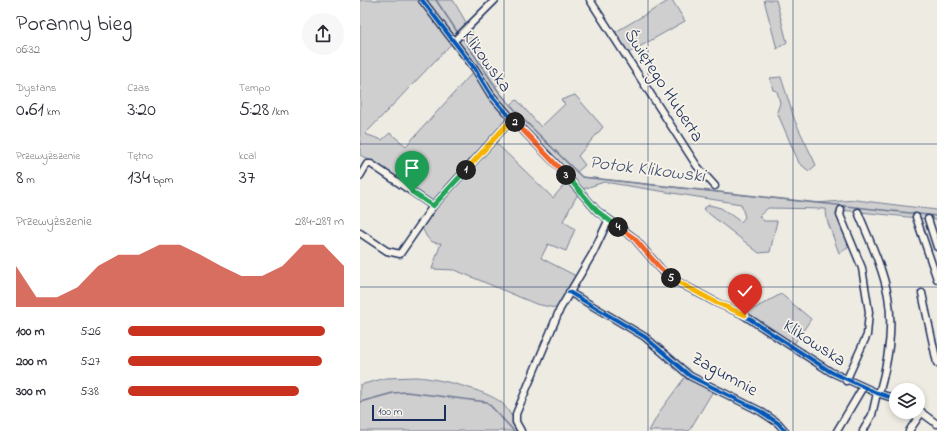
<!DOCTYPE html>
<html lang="pl">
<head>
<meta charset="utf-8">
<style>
  :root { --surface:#fff; --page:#f7f7f7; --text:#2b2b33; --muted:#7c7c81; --accent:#c8321e }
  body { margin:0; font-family:"Indie Flower",sans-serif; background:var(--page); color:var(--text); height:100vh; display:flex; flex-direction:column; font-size:15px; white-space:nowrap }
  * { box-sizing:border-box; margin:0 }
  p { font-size:13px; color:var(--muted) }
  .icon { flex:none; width:22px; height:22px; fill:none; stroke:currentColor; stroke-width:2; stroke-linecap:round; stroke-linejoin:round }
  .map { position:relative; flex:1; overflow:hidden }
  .side { display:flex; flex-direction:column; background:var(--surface); width:360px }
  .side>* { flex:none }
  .fabs { position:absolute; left:529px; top:383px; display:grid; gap:8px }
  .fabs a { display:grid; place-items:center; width:36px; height:36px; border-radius:50%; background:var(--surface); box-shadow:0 2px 6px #0003; font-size:20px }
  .scale { position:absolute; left:12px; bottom:10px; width:74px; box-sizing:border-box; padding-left:4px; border:2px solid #1b2f5e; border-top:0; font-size:11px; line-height:14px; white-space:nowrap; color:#1b2f5e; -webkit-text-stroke:3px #f7f3e8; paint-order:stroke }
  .pin { position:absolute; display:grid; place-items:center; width:34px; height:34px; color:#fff; margin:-41px -17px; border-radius:50% 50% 50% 0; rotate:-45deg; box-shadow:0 0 4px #0007 }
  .pin .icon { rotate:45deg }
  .km { position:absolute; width:20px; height:20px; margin:-10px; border-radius:50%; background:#222; color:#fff; font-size:11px; line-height:20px; text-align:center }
  .round { display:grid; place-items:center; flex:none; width:42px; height:42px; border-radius:21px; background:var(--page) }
  .headline { display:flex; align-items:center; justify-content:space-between; height:68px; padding:0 16px }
  h1 { font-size:22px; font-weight:600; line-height:30px }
  .stats { display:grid; grid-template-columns:repeat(3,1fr); gap:6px; height:68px; padding:4px 16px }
  .stats div { display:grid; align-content:center }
  .stats b { font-size:20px; font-weight:600 }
  .stats small { font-size:11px; font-weight:400 }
  .stats p { font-size:11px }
  .chart { height:112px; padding:8px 16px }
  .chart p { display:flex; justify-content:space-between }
  .chart svg { width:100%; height:72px; margin-top:4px; fill:var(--accent); opacity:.7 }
  ul { padding:0 16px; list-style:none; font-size:13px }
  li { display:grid; grid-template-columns:64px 48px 1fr; align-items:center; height:30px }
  li i { height:10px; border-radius:5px; background:var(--accent) }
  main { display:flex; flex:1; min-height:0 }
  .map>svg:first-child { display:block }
  .green { fill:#cfcfcf; stroke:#757f96; fill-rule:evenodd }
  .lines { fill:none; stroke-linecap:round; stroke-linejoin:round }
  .stream { stroke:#6e7992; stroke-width:1.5 }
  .minor-casing { stroke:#1b2f5e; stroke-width:9 }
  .minor { stroke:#f7f3e8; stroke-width:6 }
  .cycleway-casing { stroke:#f7f3e8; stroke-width:6 }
  .cycleway { stroke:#0057b8; stroke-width:4 }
  .split-1-casing { stroke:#fff; stroke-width:8 }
  .split-2-casing { stroke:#fff; stroke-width:8 }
  .split-3-casing { stroke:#fff; stroke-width:8 }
  .split-4-casing { stroke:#fff; stroke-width:8 }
  .split-5-casing { stroke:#fff; stroke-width:8 }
  .split-6-casing { stroke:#fff; stroke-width:8 }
  .split-1 { stroke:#22a559; stroke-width:5 }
  .split-2 { stroke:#f5b400; stroke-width:5 }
  .split-3 { stroke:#f0652b; stroke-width:5 }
  .split-4 { stroke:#22a559; stroke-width:5 }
  .split-5 { stroke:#f0652b; stroke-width:5 }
  .split-6 { stroke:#f5b400; stroke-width:5 }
  .grid { fill:none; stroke:#1b2f5e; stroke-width:1; stroke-opacity:0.55 }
  .labels { text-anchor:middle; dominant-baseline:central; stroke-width:3.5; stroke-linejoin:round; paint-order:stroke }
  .street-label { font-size:18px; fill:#1b2f5e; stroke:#f7f3e8 }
  .water-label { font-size:19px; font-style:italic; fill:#455478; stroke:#f7f3e8 }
</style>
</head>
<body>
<main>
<section class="side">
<div class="headline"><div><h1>Poranny bieg</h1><p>06:32</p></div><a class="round"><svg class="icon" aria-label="share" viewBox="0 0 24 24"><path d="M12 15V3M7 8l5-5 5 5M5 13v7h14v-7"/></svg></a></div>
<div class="stats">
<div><p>Dystans</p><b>0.61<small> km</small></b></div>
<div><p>Czas</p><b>3:20</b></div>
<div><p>Tempo</p><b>5:28<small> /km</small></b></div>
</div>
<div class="stats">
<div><p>Przewyższenie</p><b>8<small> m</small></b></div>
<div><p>Tętno</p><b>134<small> bpm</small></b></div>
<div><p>kcal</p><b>37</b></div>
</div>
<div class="chart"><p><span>Przewyższenie</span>284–289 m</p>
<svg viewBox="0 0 160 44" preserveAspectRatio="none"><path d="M0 44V19L10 38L20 38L30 32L40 19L50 12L60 12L70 6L80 6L90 12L100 19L110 25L120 25L130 19L140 6L150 6L160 19V44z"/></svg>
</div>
<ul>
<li><b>100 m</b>5:26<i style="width:91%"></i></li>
<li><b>200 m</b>5:27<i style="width:90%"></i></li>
<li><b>300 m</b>5:38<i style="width:79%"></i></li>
</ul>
</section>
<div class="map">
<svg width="577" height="431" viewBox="0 0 577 431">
  <rect width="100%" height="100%" fill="#eeebe2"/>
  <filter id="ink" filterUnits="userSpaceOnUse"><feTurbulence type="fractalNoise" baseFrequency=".025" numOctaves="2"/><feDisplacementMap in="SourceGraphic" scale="8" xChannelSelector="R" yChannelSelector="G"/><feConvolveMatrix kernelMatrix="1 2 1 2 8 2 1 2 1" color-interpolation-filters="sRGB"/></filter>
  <g filter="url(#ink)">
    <!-- green -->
    <path class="green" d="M0 0H93L141 82 135 87 150 105 157 100 181 127 205 104 201 100 215 95 243 127 218 156 225 165 217 172 222 177 455 203 496 200 577 210V220L481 210 493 245 479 253 467 220 466 209 408 208 399 216 404 221H417L410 252 399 253 343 209 349 205 361 208 381 222 385 217 381 204 244 182 220 190 203 221 215 229 206 251 188 244 181 258 218 277 200 309 176 304 95 270 72 269 81 243C68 244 66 236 61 225L73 206 21 171 20 166 0 155ZM94 41 114 71 46 146 30 133 22 140 5 134ZM152 119 209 179 193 198 133 140Z
      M310 0H312L325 21 265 55 252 34Z
      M404 0H416L427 42 417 49Z
      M421 77 435 121 456 165 449 171 439 163 417 112 420 103 417 91 413 90 410 78Z
      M421 294 451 319 432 347 387 317 388 312Z
      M56 377C77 378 126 390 142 403 150 411 154 422 162 431H0V385L26 378Z
      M325 377 338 382 353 391 329 431H289L300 411Z"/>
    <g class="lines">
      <!-- stream -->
      <path class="stream" d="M76 0 98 33
        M102 37 139 92 164 120 222 177 577 216
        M0 402 33 393 46 392 127 402 154 431"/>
      <defs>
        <path id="minor" d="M62 0 115 69 131 95 152 119 197 165 237 211 274 238 307 276 357 303 382 314 471 372 517 393 536 399
          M230 0 337 166 355 186
          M94 41 135 0
          M0 176 7 164H11L73 206
          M481 210 480 215 502 268 509 312 507 335 486 381
          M498 212C509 239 523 268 528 296 534 329 528 362 519 394
          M556 217 577 279
          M568 219 577 247
          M0 233 27 251 40 254 73 206 152 119
          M209 292 285 337 330 376 400 411 418 423 425 431
          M562 293 577 363
          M558 410 577 424
          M161 431 156 422V414L200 309 233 253 248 221
          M477 431 503 387
          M503 431 512 415 517 393
          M549 431 562 412"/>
      </defs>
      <!-- minor casing -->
      <use href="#minor" class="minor-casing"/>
      <!-- minor -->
      <use href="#minor" class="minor"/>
      <defs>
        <path id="cycleway" d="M62 0 115 69 131 95 152 119 197 165 237 211 274 238 307 276 357 303 382 314 471 372 517 393 536 399
          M209 292 285 337 330 376 400 411 418 423 425 431"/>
      </defs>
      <!-- cycleway casing -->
      <use href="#cycleway" class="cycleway-casing"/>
      <!-- cycleway -->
      <use href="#cycleway" class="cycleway"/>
    </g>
  </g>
  <g class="lines" filter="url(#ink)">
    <defs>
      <path id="split-1" d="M52 192 73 206 106 170"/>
      <path id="split-2" d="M106 170 152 119 155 122"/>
      <path id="split-3" d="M155 122 206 175"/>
      <path id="split-4" d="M206 175 237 211 258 227"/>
      <path id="split-5" d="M258 227 274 238 299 267 311 278"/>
      <path id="split-6" d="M311 278 357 303 385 315"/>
    </defs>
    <!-- split-1 casing -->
    <use href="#split-1" class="split-1-casing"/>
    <!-- split-2 casing -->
    <use href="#split-2" class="split-2-casing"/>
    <!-- split-3 casing -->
    <use href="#split-3" class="split-3-casing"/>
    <!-- split-4 casing -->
    <use href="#split-4" class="split-4-casing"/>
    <!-- split-5 casing -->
    <use href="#split-5" class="split-5-casing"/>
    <!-- split-6 casing -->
    <use href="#split-6" class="split-6-casing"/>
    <!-- split-1 -->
    <use href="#split-1" class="split-1"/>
    <!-- split-2 -->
    <use href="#split-2" class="split-2"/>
    <!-- split-3 -->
    <use href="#split-3" class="split-3"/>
    <!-- split-4 -->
    <use href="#split-4" class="split-4"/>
    <!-- split-5 -->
    <use href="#split-5" class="split-5"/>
    <!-- split-6 -->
    <use href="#split-6" class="split-6"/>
  </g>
  <!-- grid -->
  <path class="grid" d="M144 0V431M288 0V431M433 0V431M0 144H577M0 287H577"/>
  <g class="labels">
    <!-- street labels -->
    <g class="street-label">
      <text transform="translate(126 62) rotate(54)">Klikowska</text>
      <text transform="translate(303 86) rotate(57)">Świętego Huberta</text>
      <text transform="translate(454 344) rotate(33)">Klikowska</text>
      <text transform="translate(364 375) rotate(29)">Zagumnie</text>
    </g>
    <!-- water labels -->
    <g class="water-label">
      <text transform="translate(287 170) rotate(7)">Potok Klikowski</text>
    </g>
  </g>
</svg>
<div class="fabs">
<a><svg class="icon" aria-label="layers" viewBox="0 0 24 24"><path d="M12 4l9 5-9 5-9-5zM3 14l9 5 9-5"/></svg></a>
</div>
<div class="scale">100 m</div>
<div class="pin" style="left:52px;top:192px;background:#1e9e55"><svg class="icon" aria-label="arrive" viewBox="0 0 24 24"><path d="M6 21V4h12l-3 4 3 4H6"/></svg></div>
<div class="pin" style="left:385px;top:315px;background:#d93025"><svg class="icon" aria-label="check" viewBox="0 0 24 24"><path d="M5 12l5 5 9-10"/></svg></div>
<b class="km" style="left:106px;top:170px">1</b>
<b class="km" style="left:155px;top:122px">2</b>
<b class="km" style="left:206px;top:175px">3</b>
<b class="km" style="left:258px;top:227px">4</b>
<b class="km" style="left:311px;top:278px">5</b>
</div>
</main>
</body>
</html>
